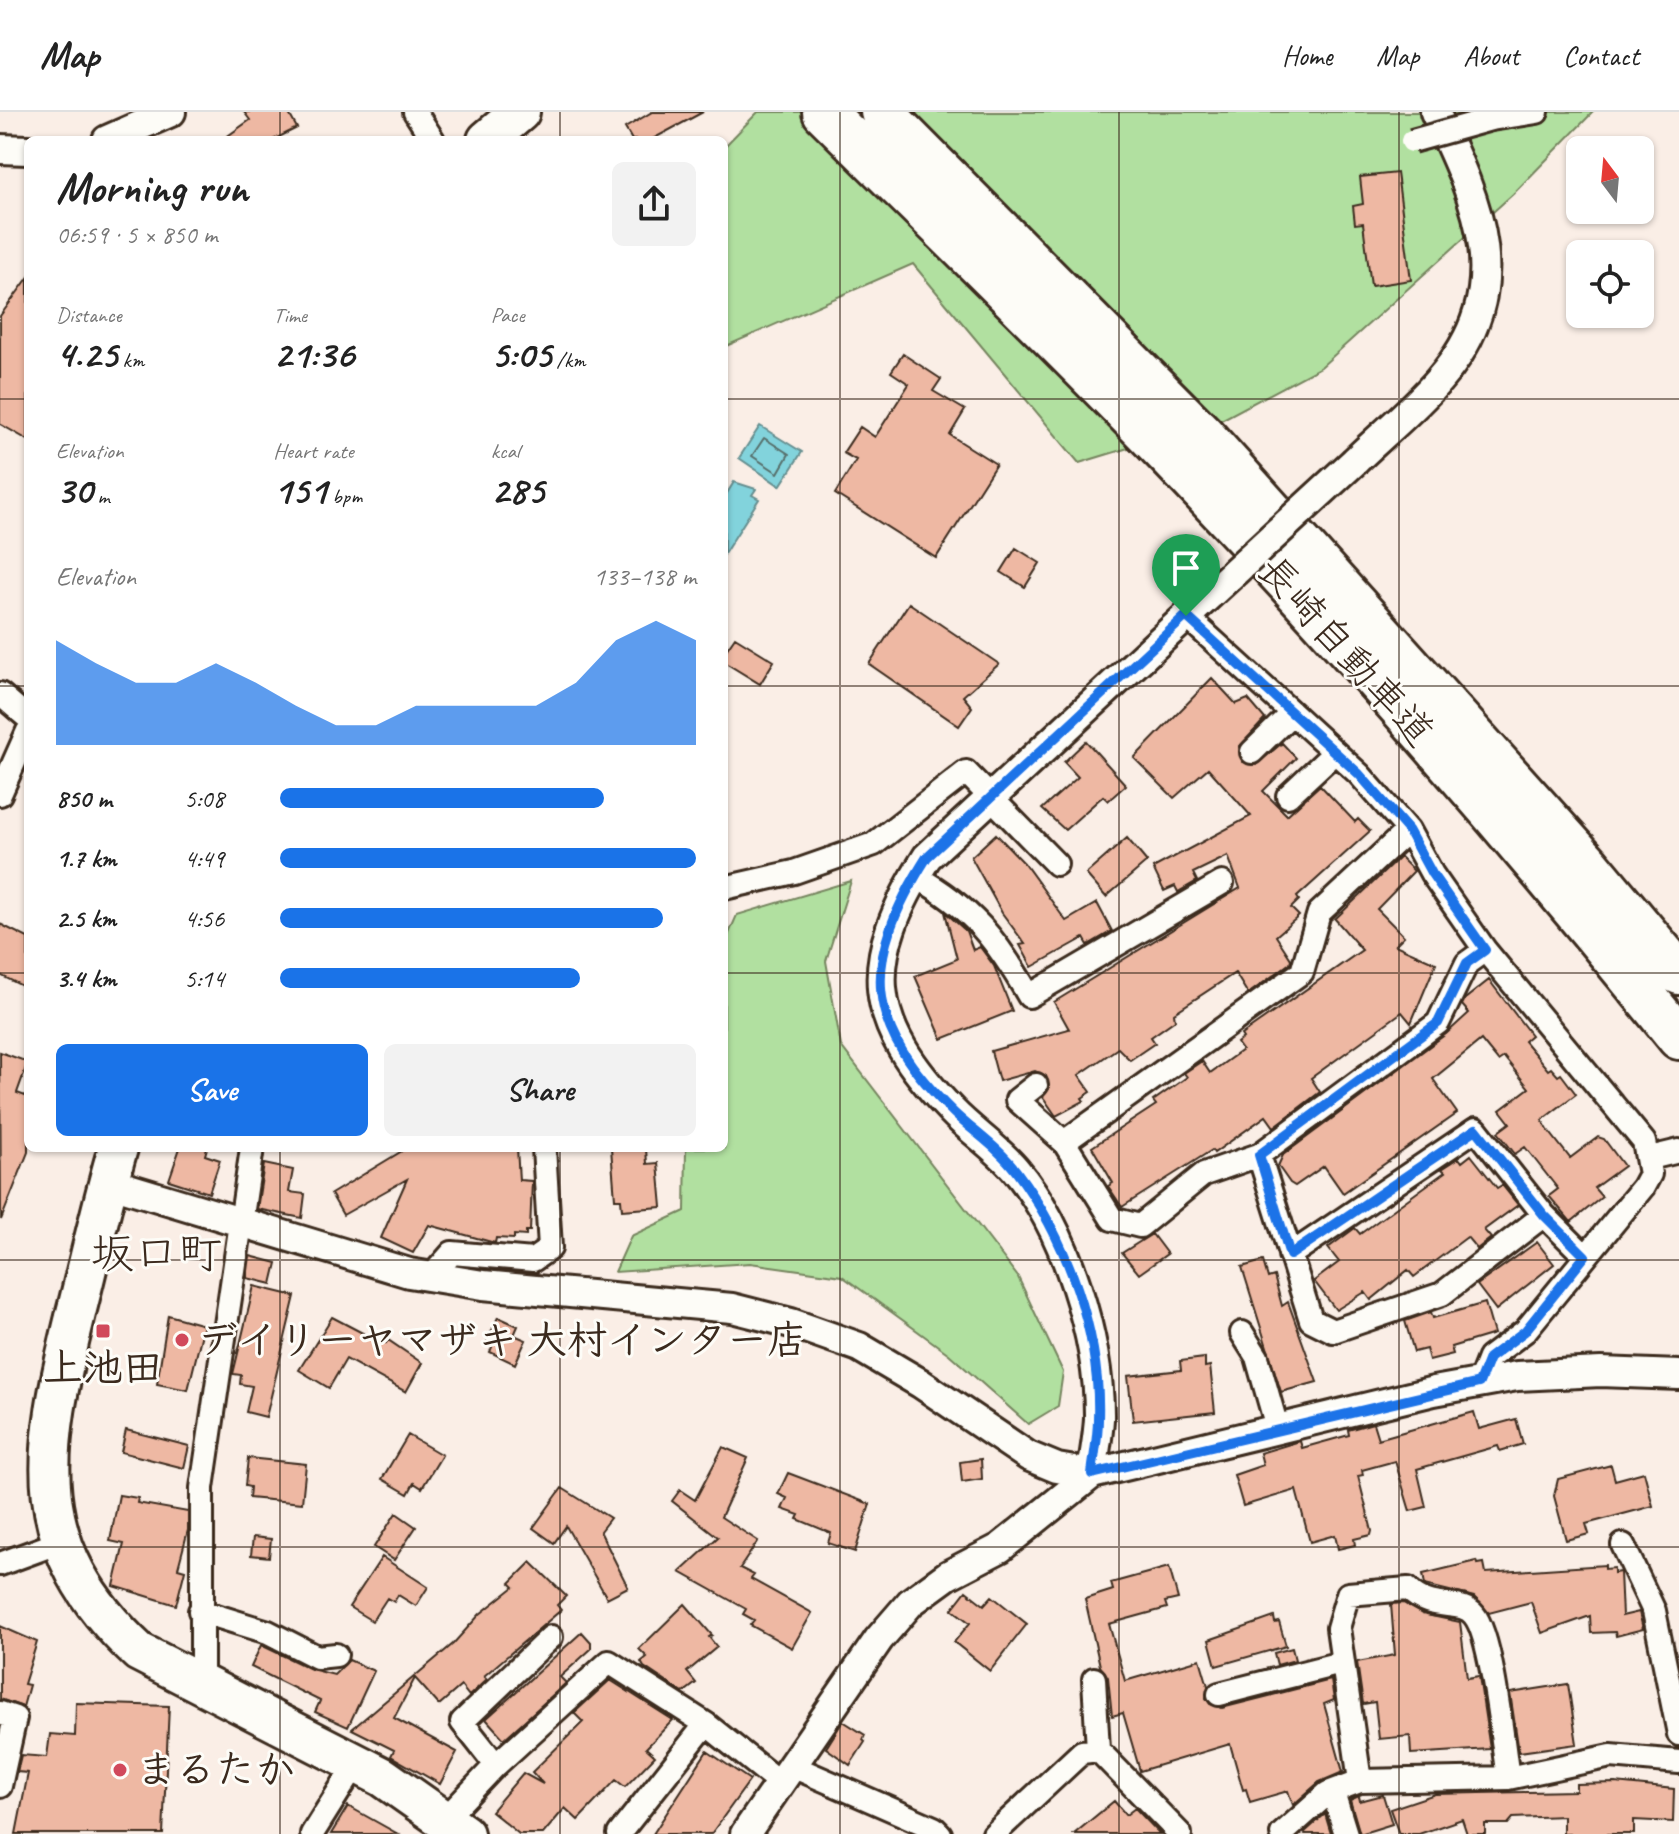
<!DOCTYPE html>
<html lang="en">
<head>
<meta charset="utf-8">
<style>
  :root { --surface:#fff; --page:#f2f2f2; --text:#222; --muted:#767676; --line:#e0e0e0; --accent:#1a73e8 }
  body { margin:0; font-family:Caveat,"Klee One",sans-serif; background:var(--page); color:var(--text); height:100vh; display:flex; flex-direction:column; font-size:30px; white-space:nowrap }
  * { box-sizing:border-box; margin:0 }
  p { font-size:26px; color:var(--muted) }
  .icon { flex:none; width:44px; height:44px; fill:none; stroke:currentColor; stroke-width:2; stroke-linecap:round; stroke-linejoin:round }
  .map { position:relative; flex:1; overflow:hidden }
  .details { position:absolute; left:24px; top:24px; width:704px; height:1016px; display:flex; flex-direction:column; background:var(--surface); border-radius:12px; box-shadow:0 2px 6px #0004 }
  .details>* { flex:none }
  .needle { width:52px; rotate:344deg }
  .buttons { position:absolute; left:1566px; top:24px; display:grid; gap:16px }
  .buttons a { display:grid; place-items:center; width:88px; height:88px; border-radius:12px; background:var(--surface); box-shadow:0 2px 6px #0004; font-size:40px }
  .pin { position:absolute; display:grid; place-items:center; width:68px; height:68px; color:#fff; margin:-82px -34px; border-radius:50% 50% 50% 0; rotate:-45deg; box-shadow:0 0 8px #0007 }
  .pin .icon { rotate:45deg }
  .round { display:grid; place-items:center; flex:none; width:84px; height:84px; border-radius:12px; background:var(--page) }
  .head { display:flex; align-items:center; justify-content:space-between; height:136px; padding:0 32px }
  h1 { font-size:44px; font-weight:600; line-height:60px }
  .metrics { display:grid; grid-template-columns:repeat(3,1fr); gap:12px; height:136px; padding:8px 32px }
  .metrics div { display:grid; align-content:center }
  .metrics b { font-size:40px; font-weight:600 }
  .metrics small { font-size:22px; font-weight:400 }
  .metrics p { font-size:22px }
  .chart { height:224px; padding:16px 32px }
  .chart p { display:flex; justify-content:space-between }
  .chart svg { width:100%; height:144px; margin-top:8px; fill:var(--accent); opacity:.7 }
  .cta { display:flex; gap:16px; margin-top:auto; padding:16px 32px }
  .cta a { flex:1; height:92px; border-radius:12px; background:var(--accent); color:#fff; font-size:32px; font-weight:600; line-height:92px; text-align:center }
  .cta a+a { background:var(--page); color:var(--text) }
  ul { padding:0 32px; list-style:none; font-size:26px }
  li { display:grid; grid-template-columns:128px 96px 1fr; align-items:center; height:60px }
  li i { height:20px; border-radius:10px; background:var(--accent) }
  header { display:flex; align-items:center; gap:48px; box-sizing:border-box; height:112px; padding:0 40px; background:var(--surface); border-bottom:2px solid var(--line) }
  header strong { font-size:38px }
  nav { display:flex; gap:44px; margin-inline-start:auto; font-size:28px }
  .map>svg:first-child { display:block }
  .green { fill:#b1e0a0; stroke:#76855f; stroke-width:2 }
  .water { fill:#82d3dc; stroke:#668f90; stroke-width:2 }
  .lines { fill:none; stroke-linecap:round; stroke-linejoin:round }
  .shore { stroke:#576e6a; stroke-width:2 }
  .building { fill:#eeb8a3; stroke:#3b2a1e; stroke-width:2 }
  .minor-casing { stroke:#3b2a1e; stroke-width:28 }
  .tertiary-casing { stroke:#3b2a1e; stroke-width:34 }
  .trunk-casing { stroke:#3b2a1e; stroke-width:44 }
  .motorway-casing { stroke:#3b2a1e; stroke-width:48 }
  .minor { stroke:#fdfcf7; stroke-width:22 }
  .tertiary { stroke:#fdfcf7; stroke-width:28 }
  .trunk { stroke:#fdfcf7; stroke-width:38 }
  .motorway { stroke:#fdfcf7; stroke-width:42 }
  .minor-bridge-casing { stroke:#3b2a1e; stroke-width:28; stroke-linecap:butt }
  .tertiary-bridge-casing { stroke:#3b2a1e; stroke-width:34; stroke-linecap:butt }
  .minor-bridge { stroke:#fdfcf7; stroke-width:22 }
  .tertiary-bridge { stroke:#fdfcf7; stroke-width:28 }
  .route-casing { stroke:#fff; stroke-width:16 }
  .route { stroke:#1a73e8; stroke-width:10 }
  .grid { fill:none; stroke:#3b2a1e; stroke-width:2; stroke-opacity:0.55 }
  .poi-dot { fill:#d1495b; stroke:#fdfcf7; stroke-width:3 }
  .labels { text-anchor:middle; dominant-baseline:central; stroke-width:6; stroke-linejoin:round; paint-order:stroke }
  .street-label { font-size:40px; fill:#3b2a1e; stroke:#fdfcf7 }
  .poi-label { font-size:40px; font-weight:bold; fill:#3b2a1e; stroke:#fdfcf7; text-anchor:start }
  .quarter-label { font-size:44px; fill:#3b2a1e; stroke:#fdfcf7 }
</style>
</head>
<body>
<header>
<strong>Map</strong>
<nav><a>Home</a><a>Map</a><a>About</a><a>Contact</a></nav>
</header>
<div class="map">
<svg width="1679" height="1722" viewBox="0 0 1679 1722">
  <rect width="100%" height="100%" fill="#faeee6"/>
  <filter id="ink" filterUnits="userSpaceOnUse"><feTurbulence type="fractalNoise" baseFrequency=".0125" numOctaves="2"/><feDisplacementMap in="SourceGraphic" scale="16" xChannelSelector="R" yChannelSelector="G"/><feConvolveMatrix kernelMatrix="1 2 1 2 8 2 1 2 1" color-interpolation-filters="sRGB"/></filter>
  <g filter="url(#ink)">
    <!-- green -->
    <path class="green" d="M758 0H1593L1513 82 1321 255 1223 307 1079 351 913 152 724 235V35Z
      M851 769 826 849 841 934 1018 1165 1063 1260 1058 1294 1028 1312 949 1242 842 1164 750 1151 615 1160 631 1124 685 1099 686 1036H724V833L737 803Z"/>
    <!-- water -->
    <path class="water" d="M760 314 802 340 780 374 739 346Z
      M734 370 756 377 752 383 759 387 724 442V386Z"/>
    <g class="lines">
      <!-- shore -->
      <path class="shore" d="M764 326 789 342 778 361 752 344Z"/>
    </g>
    <!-- building -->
    <path class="building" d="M244 0H288L297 16 273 28H222L250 8Z
      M652 0H703L651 28H632L625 16Z
      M1397 61 1411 168 1371 174 1363 111 1355 112 1353 94 1363 92 1360 65Z
      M28 166V328L0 312V204Z
      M903 242 941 267 933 279 965 298 950 323 996 352 936 446 835 382 856 348 843 341 860 315 875 325 909 272 891 260Z
      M1016 436 1040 451 1025 475 1001 460Z
      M909 491 999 552 963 584 972 595 959 614 869 552Z
      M735 525 774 549 760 572 724 550V541Z
      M1212 566 1236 592 1248 587 1265 607 1239 635 1243 650 1256 653 1282 631 1296 646 1263 679 1287 703 1320 673 1355 710 1358 707 1370 719 1297 785 1299 788 1291 796 1299 804 1276 824 1291 847 1290 851 1248 882 1235 861 1174 901 1175 908 1151 925 1155 931 1130 948 1118 936 1079 963 1091 980 1082 986 1084 989 1056 1004 1043 985 1049 977 1046 964 1035 959 999 969 991 939 1069 917 1054 890 1240 776 1228 744 1193 761 1197 769 1178 780 1175 774 1164 779 1153 756 1251 704 1208 656 1174 686 1134 646Z
      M1086 629 1126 673 1108 689 1103 684 1065 718 1042 697 1078 665 1064 650Z
      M996 722 1024 751 1066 809 1097 791 1112 819 1088 833 1084 826 1032 855 1020 833 1025 832 1002 801 971 745Z
      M1127 726 1147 750 1106 785 1086 762Z
      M1400 745 1414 759 1377 797 1404 824 1395 833 1436 851 1411 911 1402 900 1311 966 1320 980 1274 1015 1266 1004 1214 1041 1212 1038 1122 1095 1108 1074 1113 1071 1092 1035 1156 993 1153 989 1187 965 1184 961 1202 949 1210 961 1242 938 1237 931 1243 926 1241 923 1362 838 1335 807Z
      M945 800 966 819 973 838 980 835 994 854 1012 899 942 927 915 864 957 847Z
      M0 812 28 826V877L0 863Z
      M1489 868 1531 923 1524 929 1548 958 1551 956 1558 964 1561 962 1576 982 1542 1008 1548 1018 1570 1046 1598 1025 1604 1027 1624 1054 1594 1076 1602 1085 1571 1110 1549 1084 1558 1077 1525 1035 1515 1042 1498 1020 1510 1011 1500 998 1529 976 1504 945 1498 949 1481 928 1433 967 1457 1001 1343 1081 1324 1054 1295 1074 1290 1071 1278 1054 1283 1043 1446 922 1469 901 1462 893 1465 887Z
      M0 940 28 950 17 981 28 985V1040L1 1108Z
      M180 1036H207L205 1043 220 1048 209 1081 169 1068Z
      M407 1036H517L519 1068 532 1069 530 1119H526V1124L514 1123V1127L496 1126 495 1131 429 1113 413 1141 381 1126 407 1067 343 1103 331 1082Z
      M611 1036H646L647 1052 658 1051 662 1095 622 1098 621 1087H615Z
      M1471 1043 1497 1076 1502 1073 1518 1093 1484 1118 1491 1126 1477 1137 1467 1125 1414 1165 1408 1158 1371 1188 1365 1180 1336 1198 1314 1169 1339 1150 1328 1136 1355 1116 1360 1122 1445 1060 1442 1057 1459 1046 1462 1050Z
      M264 1052 293 1058 289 1080 305 1082 302 1106 257 1097Z
      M1152 1122 1167 1142 1139 1162 1122 1141Z
      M1537 1130 1554 1152 1496 1198 1477 1173Z
      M250 1144 277 1151 272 1172 247 1166Z
      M1263 1149 1268 1166 1274 1164 1282 1194 1288 1190 1317 1270 1281 1280 1242 1155Z
      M254 1174 295 1184 266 1305 246 1300 252 1274 240 1272 241 1263 233 1262Z
      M1485 1191 1494 1222 1451 1235 1453 1242 1429 1248 1426 1237 1414 1240 1405 1209 1431 1200 1433 1206Z
      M168 1203 204 1213 188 1278 157 1272Z
      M332 1205 374 1227 386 1231 388 1228 422 1251 406 1280 346 1247 329 1276 299 1258Z
      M498 1205 518 1214 514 1223 526 1228 515 1252 490 1240 492 1235 486 1232Z
      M1205 1246V1255L1210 1254 1215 1300 1133 1309 1128 1264 1181 1258 1180 1249Z
      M1474 1300 1479 1317 1516 1307 1523 1332 1500 1339 1498 1334 1417 1357 1426 1395 1410 1399 1395 1349 1362 1358 1363 1363 1358 1364 1372 1419 1371 1423 1354 1427 1355 1433 1338 1437 1335 1423 1310 1430 1296 1378 1243 1394 1234 1363 1263 1353 1260 1341 1300 1329 1302 1336 1349 1323 1348 1318 1373 1311 1378 1327Z
      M126 1318 189 1334 184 1356 121 1340Z
      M408 1323 442 1343 422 1376 414 1371 408 1382 382 1367Z
      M723 1335 748 1346 721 1405 758 1429 740 1456 754 1463 751 1467 812 1501 792 1536 750 1513 754 1508 743 1502 746 1497 680 1460 718 1425 672 1389 680 1378 695 1388Z
      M248 1346 306 1352 302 1391 249 1386 250 1375 245 1374Z
      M981 1347 982 1367 962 1370 960 1350Z
      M1611 1353 1615 1368 1644 1360 1653 1394 1586 1412 1589 1422 1566 1428 1554 1384 1558 1367Z
      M788 1361 870 1392 855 1440 828 1431 831 1421 797 1407 799 1403 782 1397 787 1386 778 1382Z
      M562 1376 610 1406 600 1419 628 1475 607 1486 566 1414 554 1431 533 1416Z
      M119 1383 138 1386 137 1391 188 1400V1418L178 1456 185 1458 176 1493 114 1474 124 1432 110 1429Z
      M396 1401 416 1415 394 1448 374 1435Z
      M253 1425 271 1427 269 1445 251 1443Z
      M382 1445 428 1475 416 1494 398 1483 394 1490 387 1486 372 1509 349 1495Z
      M1477 1449 1478 1452 1484 1451 1486 1461 1605 1453V1457L1614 1456V1461L1620 1460 1622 1504 1639 1500 1643 1517 1616 1524 1615 1520 1591 1521 1590 1504 1542 1521 1531 1490 1489 1501 1474 1485 1425 1473 1423 1462Z
      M531 1450 566 1484 557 1493 561 1498 484 1564 487 1567 469 1584 461 1574 439 1593 415 1566 394 1606 457 1640 440 1672 391 1644 394 1638 352 1617 453 1532 480 1502 514 1475 510 1471Z
      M1169 1455 1178 1487 1165 1490 1167 1496 1109 1512 1125 1569 1200 1547 1208 1574 1206 1586 1210 1592 1222 1596 1331 1568 1334 1588 1324 1592 1343 1660 1319 1670 1293 1693 1288 1679 1250 1690 1246 1677 1243 1678 1230 1632 1140 1659 1123 1601 1112 1604 1108 1565 1100 1554 1085 1487 1113 1478 1111 1471Z
      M966 1479 984 1493 992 1484 1027 1512 990 1559 954 1530 970 1511 952 1497Z
      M1404 1491 1422 1502 1460 1510 1467 1566 1479 1564 1490 1637 1411 1642 1410 1624 1379 1627 1375 1590 1363 1592 1357 1550 1395 1543 1391 1492Z
      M685 1492 712 1523 709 1525 717 1535 687 1560 696 1571 683 1581 644 1555 641 1550 647 1545 639 1537Z
      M1274 1505 1275 1511 1279 1510 1286 1534 1216 1554 1209 1528Z
      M0 1514 37 1530 24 1572 29 1573 23 1595 0 1587Z
      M582 1520 591 1530V1537L560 1565 566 1571 504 1627 486 1607Z
      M261 1533 311 1557 334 1563 349 1548 374 1559 348 1615 315 1600 320 1589 251 1555Z
      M1292 1536 1295 1548 1277 1553 1274 1541Z
      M610 1568 673 1608 646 1636 655 1644 625 1675 616 1668 578 1708 565 1696 543 1722H519L491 1699 523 1661 543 1672 532 1660 583 1610 574 1601Z
      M1568 1572 1577 1632 1519 1640 1510 1581Z
      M76 1591 169 1594 163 1722H16L28 1661 17 1660 21 1643 47 1645 50 1622 75 1624Z
      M843 1609 865 1623 863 1628 865 1630 850 1653 826 1636Z
      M707 1639 750 1668 711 1722H653Z
      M1615 1671 1674 1677 1673 1710 1634 1708V1722H1563V1704L1513 1706 1508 1712H1485V1722H1467L1462 1707 1419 1722H1399L1390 1697 1435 1682 1576 1679V1672Z
      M1383 1683 1392 1712 1360 1722 1350 1688 1359 1684 1360 1689Z
      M1114 1689 1126 1703 1135 1696 1160 1722H1074Z
      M348 1694 398 1722H331Z
      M1325 1702 1331 1722H1305L1304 1721Z"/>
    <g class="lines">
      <defs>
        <path id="minor" d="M415 0 433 28
          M1491 7 1537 0
          M1186 504 1359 662 1408 718 1432 762 1485 838 1644 1030 1650 1062 1643 1075 1525 1219 1489 1246 1479 1271
          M0 582 28 606
          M1252 640 1292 601
          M0 682 28 619
          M1288 684 1335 640
          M1408 718 1319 801 1302 860 1064 1030 1112 1107 1140 1114 1204 1062 1259 1043 1438 911 1467 851 1485 838
          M915 764C972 796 997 828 1029 884L1222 771
          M724 776 794 760 874 732 966 660 1056 752
          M1036 973 1017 988 1064 1030
          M1259 1043 1311 1208 1333 1219 1442 1182 1544 1103 1585 1144
          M1650 1046 1679 1039
          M1290 1143 1476 1017 1544 1103
          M431 1165 452 1141 533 1148 550 1136 544 1036
          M1242 1221 1257 1245 1278 1319
          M1623 1433 1654 1499 1679 1622
          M0 1452 60 1430
          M200 1499 268 1520 317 1545 336 1543
          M1094 1567 1098 1638
          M202 1574V1376L252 1036
          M1219 1582 1341 1551
          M0 1601 15 1606 0 1674
          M496 1653 462 1610 551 1525
          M792 1654 934 1716 940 1722
          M1360 1669 1338 1516 1348 1482 1408 1477C1431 1501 1461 1486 1474 1503 1492 1524 1503 1633 1508 1666
          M1333 1680 1346 1722
          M445 1707 496 1653 609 1550 706 1612
          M312 1722 356 1652
          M619 1722 706 1612 780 1671
          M994 1722 1082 1640 1098 1638 1180 1722
          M1282 1722 1328 1681 1360 1669 1508 1666 1611 1644 1679 1650"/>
        <path id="tertiary" d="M107 28 171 0
          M0 37 28 38
          M1355 349C1383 322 1414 297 1439 268 1518 177 1479 93 1435 0
          M108 1070 409 1161 483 1173 732 1196 791 1211 859 1235 920 1271 1028 1344 1057 1356 1092 1362 1434 1279 1517 1264 1601 1260 1679 1263
          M745 1722 879 1527 911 1490 948 1463 1000 1436 1092 1362C1094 1344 1098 1325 1099 1307 1100 1228 1066 1117 1015 1057 996 1035 971 1019 952 999 865 909 861 850 927 745L1204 488"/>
        <path id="trunk" d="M487 28 520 0
          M118 1036C102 1090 90 1146 76 1201 42 1340 24 1433 139 1540L383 1665 464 1722"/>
        <path id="motorway" d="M824 0C938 113 1054 225 1165 340 1345 527 1516 724 1679 926
          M882 0 1202 322 1589 753 1679 861"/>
      </defs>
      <!-- minor casing -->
      <use href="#minor" class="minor-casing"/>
      <!-- tertiary casing -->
      <use href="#tertiary" class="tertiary-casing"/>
      <!-- trunk casing -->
      <use href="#trunk" class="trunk-casing"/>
      <!-- motorway casing -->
      <use href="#motorway" class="motorway-casing"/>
      <!-- minor -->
      <use href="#minor" class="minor"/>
      <!-- tertiary -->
      <use href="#tertiary" class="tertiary"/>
      <!-- trunk -->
      <use href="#trunk" class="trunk"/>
      <!-- motorway -->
      <use href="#motorway" class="motorway"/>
      <defs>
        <path id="minor-bridge" d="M1412 29 1491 7"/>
        <path id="tertiary-bridge" d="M1204 488 1355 349"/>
      </defs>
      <!-- minor-bridge casing -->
      <use href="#minor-bridge" class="minor-bridge-casing"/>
      <!-- tertiary-bridge casing -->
      <use href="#tertiary-bridge" class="tertiary-bridge-casing"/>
      <!-- minor-bridge -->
      <use href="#minor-bridge" class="minor-bridge"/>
      <!-- tertiary-bridge -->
      <use href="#tertiary-bridge" class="tertiary-bridge"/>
    </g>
  </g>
  <g class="lines" filter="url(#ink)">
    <defs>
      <path id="route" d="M1186 504 1359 662 1408 718 1432 762 1485 838 1467 851 1438 911 1259 1043 1290 1143 1476 1017 1544 1103 1585 1144 1525 1219 1489 1246 1479 1271 1092 1362C1094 1344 1098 1325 1098 1307 1101 1222 1067 1127 1016 1059 1000 1037 974 1020 954 1001 863 913 860 851 927 745Z"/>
    </defs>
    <!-- route casing -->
    <use href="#route" class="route-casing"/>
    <!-- route -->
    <use href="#route" class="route"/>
  </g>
  <!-- grid -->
  <path class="grid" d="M280 0V28M560 0V28M840 0V1722M1119 0V1722M1399 0V1722M0 287H28M724 287H1679M0 574H28M724 574H1679M0 861H28M724 861H1679M280 1036V1722M560 1036V1722M0 1148H1679M0 1435H1679"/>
  <!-- markers -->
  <g class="poi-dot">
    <rect x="95" y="1211" width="16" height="16" rx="4"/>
    <circle cx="182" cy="1228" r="8"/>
    <circle cx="120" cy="1658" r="8"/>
  </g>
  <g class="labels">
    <!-- street labels -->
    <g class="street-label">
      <text transform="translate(1346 539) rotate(48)">長崎自動車道</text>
    </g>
    <!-- poi labels -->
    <g class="poi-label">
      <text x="198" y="1228">デイリーヤマザキ 大村インター店</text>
      <text x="103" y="1256" text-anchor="middle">上池田</text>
      <text x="136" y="1658">まるたか</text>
    </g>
    <!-- quarter labels -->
    <g class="quarter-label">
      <text x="156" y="1141">坂口町</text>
    </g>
  </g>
</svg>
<div class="buttons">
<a><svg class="needle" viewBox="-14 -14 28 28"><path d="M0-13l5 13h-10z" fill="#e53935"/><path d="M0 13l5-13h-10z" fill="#767676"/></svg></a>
<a><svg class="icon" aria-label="locate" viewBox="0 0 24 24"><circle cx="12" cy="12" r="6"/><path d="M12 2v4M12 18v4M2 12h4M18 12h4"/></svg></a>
</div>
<div class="pin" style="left:1186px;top:504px;background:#1e9e55"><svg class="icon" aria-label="arrive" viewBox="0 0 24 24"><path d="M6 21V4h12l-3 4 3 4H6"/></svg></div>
<section class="details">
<div class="head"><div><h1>Morning run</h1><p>06:59 · 5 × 850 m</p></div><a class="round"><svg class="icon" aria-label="share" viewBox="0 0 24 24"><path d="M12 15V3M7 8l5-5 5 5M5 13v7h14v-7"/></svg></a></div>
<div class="metrics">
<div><p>Distance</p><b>4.25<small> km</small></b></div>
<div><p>Time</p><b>21:36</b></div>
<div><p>Pace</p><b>5:05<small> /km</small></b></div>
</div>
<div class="metrics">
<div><p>Elevation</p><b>30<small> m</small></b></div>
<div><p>Heart rate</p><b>151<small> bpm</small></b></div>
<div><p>kcal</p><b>285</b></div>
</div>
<div class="chart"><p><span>Elevation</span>133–138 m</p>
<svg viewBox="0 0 160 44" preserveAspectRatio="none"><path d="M0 44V12L10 19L20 25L30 25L40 19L50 25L60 32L70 38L80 38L90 32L100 32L110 32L120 32L130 25L140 12L150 6L160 12V44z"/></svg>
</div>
<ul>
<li><b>850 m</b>5:08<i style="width:78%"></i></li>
<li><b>1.7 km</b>4:49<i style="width:100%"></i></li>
<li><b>2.5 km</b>4:56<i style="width:92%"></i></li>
<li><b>3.4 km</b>5:14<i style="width:72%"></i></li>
</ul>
<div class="cta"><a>Save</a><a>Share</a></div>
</section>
</div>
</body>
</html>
